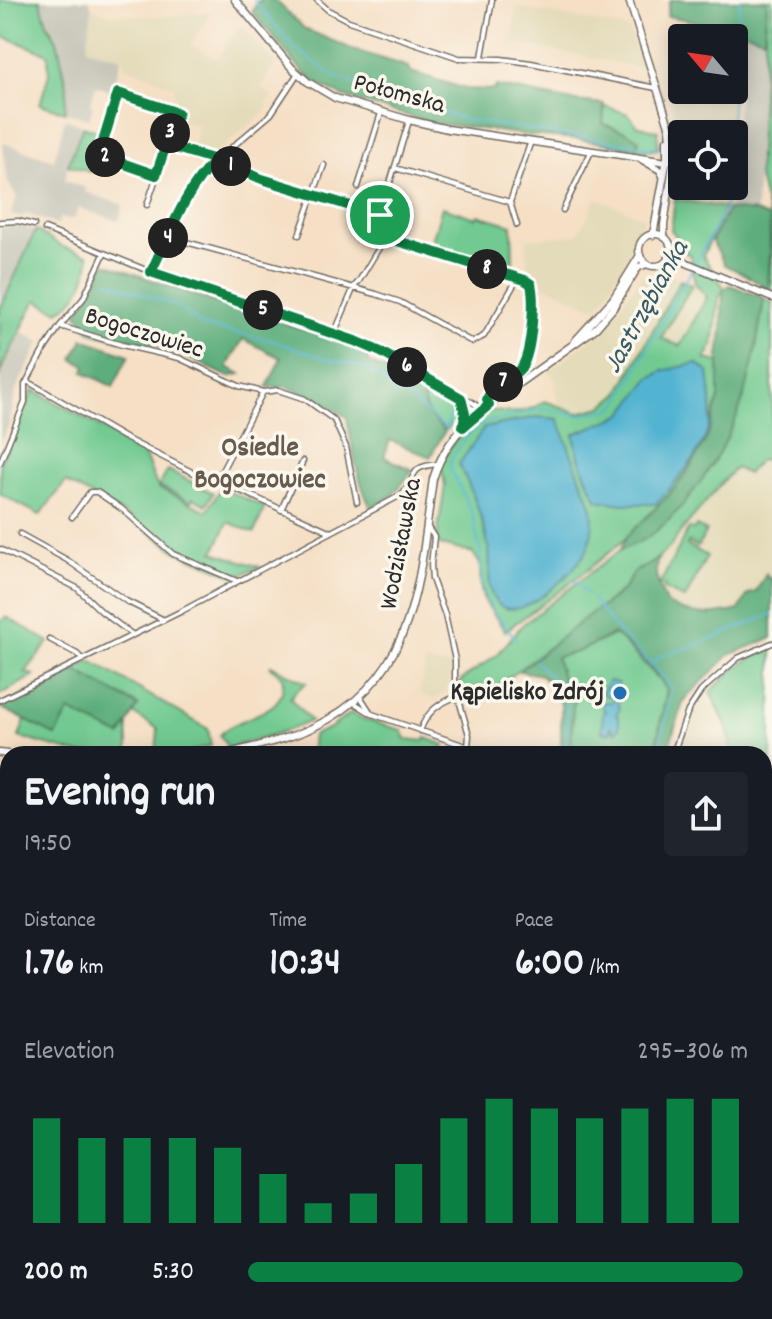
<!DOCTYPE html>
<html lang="en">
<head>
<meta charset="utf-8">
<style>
  :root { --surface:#171b24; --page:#20242c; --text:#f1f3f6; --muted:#9ea1a6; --accent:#0b8043 }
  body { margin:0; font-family:Dekko,sans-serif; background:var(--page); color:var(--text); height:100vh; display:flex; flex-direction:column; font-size:30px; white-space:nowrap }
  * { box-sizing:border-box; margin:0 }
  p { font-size:26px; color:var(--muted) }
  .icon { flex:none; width:44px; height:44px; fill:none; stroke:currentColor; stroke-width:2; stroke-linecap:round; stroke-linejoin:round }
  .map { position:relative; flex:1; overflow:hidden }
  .panel { position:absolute; left:0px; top:746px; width:772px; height:574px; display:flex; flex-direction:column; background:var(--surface); border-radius:24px 24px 0 0; box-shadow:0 4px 20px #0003 }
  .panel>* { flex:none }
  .needle { width:52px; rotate:299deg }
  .controls { position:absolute; left:668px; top:24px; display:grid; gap:16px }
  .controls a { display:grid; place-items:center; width:80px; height:80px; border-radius:8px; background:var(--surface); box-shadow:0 4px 20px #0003; font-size:40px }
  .pin { position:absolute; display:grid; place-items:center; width:68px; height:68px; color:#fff; margin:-34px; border:4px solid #fff; border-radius:50%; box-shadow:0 2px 8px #0007 }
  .km { position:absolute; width:40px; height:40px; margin:-20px; border-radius:50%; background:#222; color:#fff; font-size:22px; line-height:40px; text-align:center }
  .round { display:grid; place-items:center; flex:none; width:84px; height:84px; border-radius:8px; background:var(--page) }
  .headline { display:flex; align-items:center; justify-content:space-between; height:136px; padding:0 24px }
  h1 { font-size:44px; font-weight:800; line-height:60px }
  .metrics { display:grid; grid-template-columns:repeat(3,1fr); gap:12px; height:136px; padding:8px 24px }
  .metrics div { display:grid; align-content:center }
  .metrics b { font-size:40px; font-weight:800 }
  .metrics small { font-size:22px; font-weight:400 }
  .metrics p { font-size:22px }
  .chart { height:224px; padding:16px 24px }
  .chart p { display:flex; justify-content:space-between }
  .chart svg { width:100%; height:144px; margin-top:8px; stroke:var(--accent); stroke-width:6 }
  ul { padding:0 24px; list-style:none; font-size:26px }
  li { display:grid; grid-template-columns:128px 96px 1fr; align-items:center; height:60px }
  li i { height:20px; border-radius:10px; background:var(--accent) }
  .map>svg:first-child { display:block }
  .built { fill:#e4dbba }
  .industrial { fill:#c6c5b8 }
  .green { fill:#72ca91; stroke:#4e7a5e; stroke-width:2 }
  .forest { fill:#5dae7b; stroke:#446c53; stroke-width:2 }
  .water { fill:#52b4d1; stroke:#3e707e; stroke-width:2 }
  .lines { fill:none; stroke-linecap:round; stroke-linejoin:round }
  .stream { stroke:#52b4d1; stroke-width:2 }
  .minor-casing { stroke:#726a61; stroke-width:7 }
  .tertiary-casing { stroke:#726a61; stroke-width:9 }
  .secondary-casing { stroke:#726a61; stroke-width:9 }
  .minor { stroke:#fff; stroke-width:4 }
  .tertiary { stroke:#fff; stroke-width:6 }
  .secondary { stroke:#fff; stroke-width:6 }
  .route-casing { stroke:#fff; stroke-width:16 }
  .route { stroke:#0b8043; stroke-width:10 }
  .poi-dot { fill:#1f6fb2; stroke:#fbf7ec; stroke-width:3 }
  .labels { text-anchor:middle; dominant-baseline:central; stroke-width:7; stroke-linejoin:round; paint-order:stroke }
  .street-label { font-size:26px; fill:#2b2b2b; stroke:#fbf7ec }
  .poi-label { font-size:26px; font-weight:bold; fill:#2b2b2b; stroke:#fbf7ec; text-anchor:end }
  .water-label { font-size:28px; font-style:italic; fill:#395b65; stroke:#fbf7ec }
  .neighbourhood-label { font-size:28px; font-weight:bold; fill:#665b4e; stroke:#fbf7ec }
</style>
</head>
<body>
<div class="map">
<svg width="772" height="1319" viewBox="0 0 772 1319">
  <rect width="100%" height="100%" fill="#fbf7ec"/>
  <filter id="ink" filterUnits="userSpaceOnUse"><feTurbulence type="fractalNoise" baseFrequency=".0125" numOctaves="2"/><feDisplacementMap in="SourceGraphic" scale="16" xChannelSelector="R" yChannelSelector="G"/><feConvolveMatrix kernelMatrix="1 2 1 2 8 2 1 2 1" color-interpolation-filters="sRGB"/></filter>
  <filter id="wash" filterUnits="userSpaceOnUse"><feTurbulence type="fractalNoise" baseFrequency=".006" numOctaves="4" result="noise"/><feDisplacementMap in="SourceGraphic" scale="32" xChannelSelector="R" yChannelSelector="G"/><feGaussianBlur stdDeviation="1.8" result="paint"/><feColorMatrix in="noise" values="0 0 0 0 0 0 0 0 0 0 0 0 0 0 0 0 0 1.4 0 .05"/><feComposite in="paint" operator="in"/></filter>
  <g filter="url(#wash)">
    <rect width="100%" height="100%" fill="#f5dfc5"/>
    <!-- built -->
    <path class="built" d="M517 7 630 29 643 68 511 42Z
      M92 9 114 15 157 17 212 12 191 45 217 59 241 24 275 63 261 87 272 96 261 115 214 154 192 148 198 126 178 120 174 86 124 66 125 59 87 49Z
      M731 92 729 134H682V153L680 130 669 97 674 95Z
      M682 156V186H726L725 209 676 200Z
      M596 198 644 218 621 270H619L610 290 596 309 534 280 527 269V239L577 235 585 222Z
      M665 272 680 280 615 400 611 405 583 414 559 409 555 379 548 372 587 342 611 319 642 276Z
      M692 285 723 290 722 332 719 362 653 353Z
      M772 456V573L770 576 766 574 756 593 739 610 714 616 688 613 666 603 656 577V564L659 557 670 547 740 459Z
      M424 662 452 666 447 689 435 701 419 693 425 669Z
      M707 696 710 705 731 739V754H683L680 752 692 715 696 707Z"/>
    <!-- industrial -->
    <path class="industrial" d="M40 0H89L92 9 87 48 122 58 112 91 96 86 90 104 93 106 89 119 65 112 67 86 54 31 47 23Z
      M743 33 764 38 756 212 725 209 731 202 732 186H734V161Z
      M65 119 83 126 68 165 65 181 86 188 85 192 123 205 119 221 79 208 74 219 59 218 58 225 27 214 21 217 11 215 17 197 8 183 3 143 54 160Z
      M16 225 36 230 0 309V228Z
      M20 330 40 342 16 390 9 424 0 444V377L2 365Z"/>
    <!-- green -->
    <path class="green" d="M0 0H40L47 23 57 40 67 86 65 112 40 104 49 74 48 54 0 35Z
      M767 0H772V290L768 289 770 251 769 218 758 174Z
      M605 106 628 114 637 125 658 131V149L649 151 636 149 639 140 603 124Z
      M83 126 102 133 90 172 68 165Z
      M675 199 725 208 703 256 725 289 719 296 713 345 705 359 719 362C719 373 721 387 719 398 706 494 577 578 505 631L484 600 481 590 480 564 473 553 436 544 445 485 441 466 450 447 470 425 491 410C511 415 528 413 545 401L578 413 602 407 619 393 680 280 692 285 661 338 680 346 707 297 695 283 690 255 682 251 676 236 671 230Z
      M442 207 476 218 478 215 512 225 513 266 509 269 430 247Z
      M36 230 63 247 89 255C89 277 78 302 58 311L36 300 3 365 0 377V309Z
      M764 298 772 303V458L758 461 747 474 736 468 731 472 681 531 670 547 651 564 635 571 623 590 483 697 484 700 474 704 456 686 464 678 498 654 522 625 620 550 646 538 669 519 689 497 713 462 744 398 756 348Z
      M424 385C434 390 462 403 459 416 457 421 449 427 445 431 427 415 421 409 424 385Z
      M33 390 105 429 124 444 144 454 158 488 207 511 221 488 265 507 254 533 228 522 214 552 260 567 242 574 232 575 177 552 123 513 66 482 40 515 0 494V463Z
      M168 470 213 493 206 505 193 498 191 502 159 486Z
      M696 526 706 531 698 547 688 542 687 545 707 556 685 599 664 589 665 586 660 584 689 528 694 530Z
      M7 617 49 642 25 673 35 675 0 695V621Z
      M615 634 662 682 667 690 655 751 651 749H571L573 706 576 697 561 679 556 657 577 652Z
      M772 650C772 689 769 729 772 768V975L764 973V754H731C731 730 720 713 710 692 731 672 743 658 772 650Z
      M91 661 208 729 211 746 181 754H156L158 729 134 714 138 705 74 670Z
      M271 665 306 683 295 692 290 698 311 721 288 730 228 748 220 735C238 714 291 716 282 676L270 667Z
      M69 711 121 736 128 723V754H80L19 737 25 720 56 735Z
      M351 713 359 718 402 730 406 739 423 741 426 738 445 745 435 754H311L313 735 330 728Z"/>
    <!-- forest -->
    <path class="forest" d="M259 0H275L305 29 354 50 409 67 411 72 466 89 495 90 496 86 567 100 604 104 603 124 626 132 639 140 636 149 579 139 526 135 429 122 342 96 314 82 302 71 252 12Z
      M671 0H767L764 38 734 29 667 16 669 3Z
      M728 209 756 212 769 218 770 251 768 289 744 274 725 265 712 241Z
      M105 263 202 298 331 338 365 351 369 363 424 385C421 409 427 415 445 431L430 457 390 440 384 457 413 470 394 494 371 508C357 481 352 447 347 417L315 397 287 387H267L281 358 243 339 227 367 241 374 229 377 167 348 126 338 121 340 90 332 77 313 92 292Z
      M730 285 764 298C759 331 754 364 744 395 731 442 688 510 648 537 640 543 629 546 620 550L627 536 671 493 686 474 707 438 719 398V354L722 332 723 290Z
      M83 339 129 355 113 387 84 372 86 366 73 359Z
      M659 557C651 573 660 588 666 603 692 618 712 616 739 610L748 594 756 592 766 574 769 579 772 578V638L729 655 684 700 667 752 665 754H643L644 749 655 750 667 690C655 669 633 649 614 634L577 652 556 657 566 691 573 692 576 697 573 706 571 749 565 754H561V705L559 695 541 675 519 671 594 611 605 605 623 590 635 571 651 564Z
      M74 670 138 706 121 736 69 711 56 736 0 707Z
      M0 1147 8 1152V1312H211V1314L232 1319H0Z
      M764 1147 772 1153V1231L764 1232Z"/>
    <!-- water -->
    <path class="water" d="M697 363 708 372C710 390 714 411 709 428 698 458 677 481 656 504H623L598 500C585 477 578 460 574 434L622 415 650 378 663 371Z
      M536 417 558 419C566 440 574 461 582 482 586 493 593 506 593 517 593 530 590 548 582 558 569 576 514 631 494 599 486 587 491 565 489 551 484 519 473 492 459 464L484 428Z
      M609 681 618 683V705L620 709 616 714 619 717V728L615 732 611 727 610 733 602 732 603 713 606 712 603 709V702H612L613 699 612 696H605L602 693Z"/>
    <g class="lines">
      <!-- stream -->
      <path class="stream" d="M254 0 293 46 334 77 466 120 662 149
        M734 81 740 0
        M730 134 733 90
        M105 280 177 306 203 326 271 340 328 359 363 367 382 379 392 391 408 397 448 430
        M447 427 454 405
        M575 580 587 594
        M592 599 615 628 665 679 672 691 658 754
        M516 639 493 611 485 597 482 583 480 552 472 513 450 468 451 459 466 437 482 423 544 409 578 415 609 410 617 405 725 209 727 186
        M535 661 562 688 567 698 566 754
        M652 664 659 657 701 643 772 614
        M764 925H772
        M307 1319 311 1312"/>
    </g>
  </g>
  <g filter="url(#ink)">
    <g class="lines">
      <defs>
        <path id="minor" d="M317 0 328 10 349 21 459 58 501 59 531 63 656 88
          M482 57 492 0
          M166 145 216 160 262 179 380 215
          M395 168 510 202 517 225
          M358 187 381 113
          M510 202 531 141
          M147 205 178 113 118 93 99 155 156 175
          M563 210 591 152
          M0 222 18 221 34 225
          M391 228 394 240 525 280 531 284C535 301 531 359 519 371 508 380 491 385 487 400L489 405
          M45 229 151 272 358 342 381 352 458 396 466 405 479 412
          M299 235 324 165
          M168 237 376 294 400 302 472 342 484 336 518 278
          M151 272 177 217 205 170 271 114 298 73
          M60 326 122 345 179 358 239 386 263 392 278 390 305 399 334 420 346 447 357 502
          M334 334 354 287 359 281 391 228 390 223 380 215 409 121
          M27 381 123 437 194 473 217 480 331 532
          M463 399 472 402 482 410
          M462 400 465 414 463 427
          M0 463 25 402V384L27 381 42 353 60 326 83 299 104 254
          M217 480 263 392
          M281 510 303 461
          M72 517 90 492H97L122 509 173 554 237 581
          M427 526 434 537 431 565 432 579 445 615 455 660V686L469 735 468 747
          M20 534 67 560 126 601 164 620
          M0 549 77 588 102 612 133 635
          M49 639 77 654 83 660
          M360 696 369 710
          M0 700 182 611 403 494C418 474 408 467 438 464
          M353 702 372 714 489 754
          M420 731C427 711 439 703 458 696
          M673 754 688 711 701 691 738 658 772 643
          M0 770 8 769
          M0 854 8 857
          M0 1051 8 1053
          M764 1068 772 1072
          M0 1077 8 1082
          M764 1242H772
          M764 1276 772 1277
          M598 1312 638 1319
          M357 1319 363 1312
          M475 1319 479 1312
          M675 1319 676 1312"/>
        <path id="tertiary" d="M235 0 292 68 308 82 335 98 409 120 448 129 667 162
          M629 0 670 129 673 164 664 225V237
          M641 159 660 170 663 176
          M653 235 667 159V140"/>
        <path id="secondary" d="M639 250a16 16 0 1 1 32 0a16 16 0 1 1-32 0Z
          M670 253 687 263 772 298
          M575 341 613 299 640 255
          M0 753 8 754
          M226 754C255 746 287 740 314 727 418 677 419 578 433 479 441 453 457 430 479 412L596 328 614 307 635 272 639 267 647 264"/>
      </defs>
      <!-- minor casing -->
      <use href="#minor" class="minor-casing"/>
      <!-- tertiary casing -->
      <use href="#tertiary" class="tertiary-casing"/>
      <!-- secondary casing -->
      <use href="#secondary" class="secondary-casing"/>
      <!-- minor -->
      <use href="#minor" class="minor"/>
      <!-- tertiary -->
      <use href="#tertiary" class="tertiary"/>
      <!-- secondary -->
      <use href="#secondary" class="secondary"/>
    </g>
  </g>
  <g class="lines" filter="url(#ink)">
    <defs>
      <path id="route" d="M380 215 262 179 216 160 166 145 156 175 99 155 118 93 178 113 166 145 216 160C185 189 169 235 151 272L358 342 381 352 461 398 465 414 463 427 489 405 487 400C491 385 508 380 519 370 532 359 535 301 531 284L525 280 394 240 390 223 380 215"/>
    </defs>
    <!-- route casing -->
    <use href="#route" class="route-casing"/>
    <!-- route -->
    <use href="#route" class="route"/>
  </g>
  <!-- markers -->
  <circle class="poi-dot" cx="620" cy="693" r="8"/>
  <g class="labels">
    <!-- street labels -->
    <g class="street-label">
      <text transform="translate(399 95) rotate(15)">Połomska</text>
      <text transform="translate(144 334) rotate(17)">Bogoczowiec</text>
      <text transform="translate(402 544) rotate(-79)">Wodzisławska</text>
    </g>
    <!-- poi labels -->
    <g class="poi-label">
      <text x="604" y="693">Kąpielisko Zdrój</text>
    </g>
    <!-- water labels -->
    <g class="water-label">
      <text transform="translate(648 308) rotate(-61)">Jastrzębianka</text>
    </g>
    <!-- neighbourhood labels -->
    <g class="neighbourhood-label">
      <text x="260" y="450">Osiedle<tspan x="260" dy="32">Bogoczowiec</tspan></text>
    </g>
  </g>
</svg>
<div class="controls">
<a><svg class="needle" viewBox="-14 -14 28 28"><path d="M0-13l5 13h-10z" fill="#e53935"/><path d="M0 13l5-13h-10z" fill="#9ea1a6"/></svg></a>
<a><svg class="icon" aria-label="locate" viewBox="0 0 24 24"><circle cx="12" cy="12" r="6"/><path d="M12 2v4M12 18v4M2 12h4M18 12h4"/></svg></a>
</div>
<div class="pin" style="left:380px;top:215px;background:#1e9e55"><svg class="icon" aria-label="arrive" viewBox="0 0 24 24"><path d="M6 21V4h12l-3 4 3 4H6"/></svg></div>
<b class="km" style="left:231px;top:166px">1</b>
<b class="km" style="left:105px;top:157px">2</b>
<b class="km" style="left:170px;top:133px">3</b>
<b class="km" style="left:168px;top:238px">4</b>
<b class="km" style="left:263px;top:310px">5</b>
<b class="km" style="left:407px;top:367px">6</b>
<b class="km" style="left:503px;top:382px">7</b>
<b class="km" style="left:487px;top:269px">8</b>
<section class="panel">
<div class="headline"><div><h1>Evening run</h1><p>19:50</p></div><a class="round"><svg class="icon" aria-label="share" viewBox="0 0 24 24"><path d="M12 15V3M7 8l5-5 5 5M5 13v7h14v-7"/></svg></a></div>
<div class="metrics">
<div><p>Distance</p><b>1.76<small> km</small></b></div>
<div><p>Time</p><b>10:34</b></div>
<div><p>Pace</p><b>6:00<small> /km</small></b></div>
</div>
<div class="chart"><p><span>Elevation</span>295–306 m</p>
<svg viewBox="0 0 160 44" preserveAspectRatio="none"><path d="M5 44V12M15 44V18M25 44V18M35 44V18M45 44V21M55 44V29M65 44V38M75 44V35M85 44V26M95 44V12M105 44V6M115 44V9M125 44V12M135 44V9M145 44V6M155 44V6"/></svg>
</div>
<ul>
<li><b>200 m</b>5:30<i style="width:99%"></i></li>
</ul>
</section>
</div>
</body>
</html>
